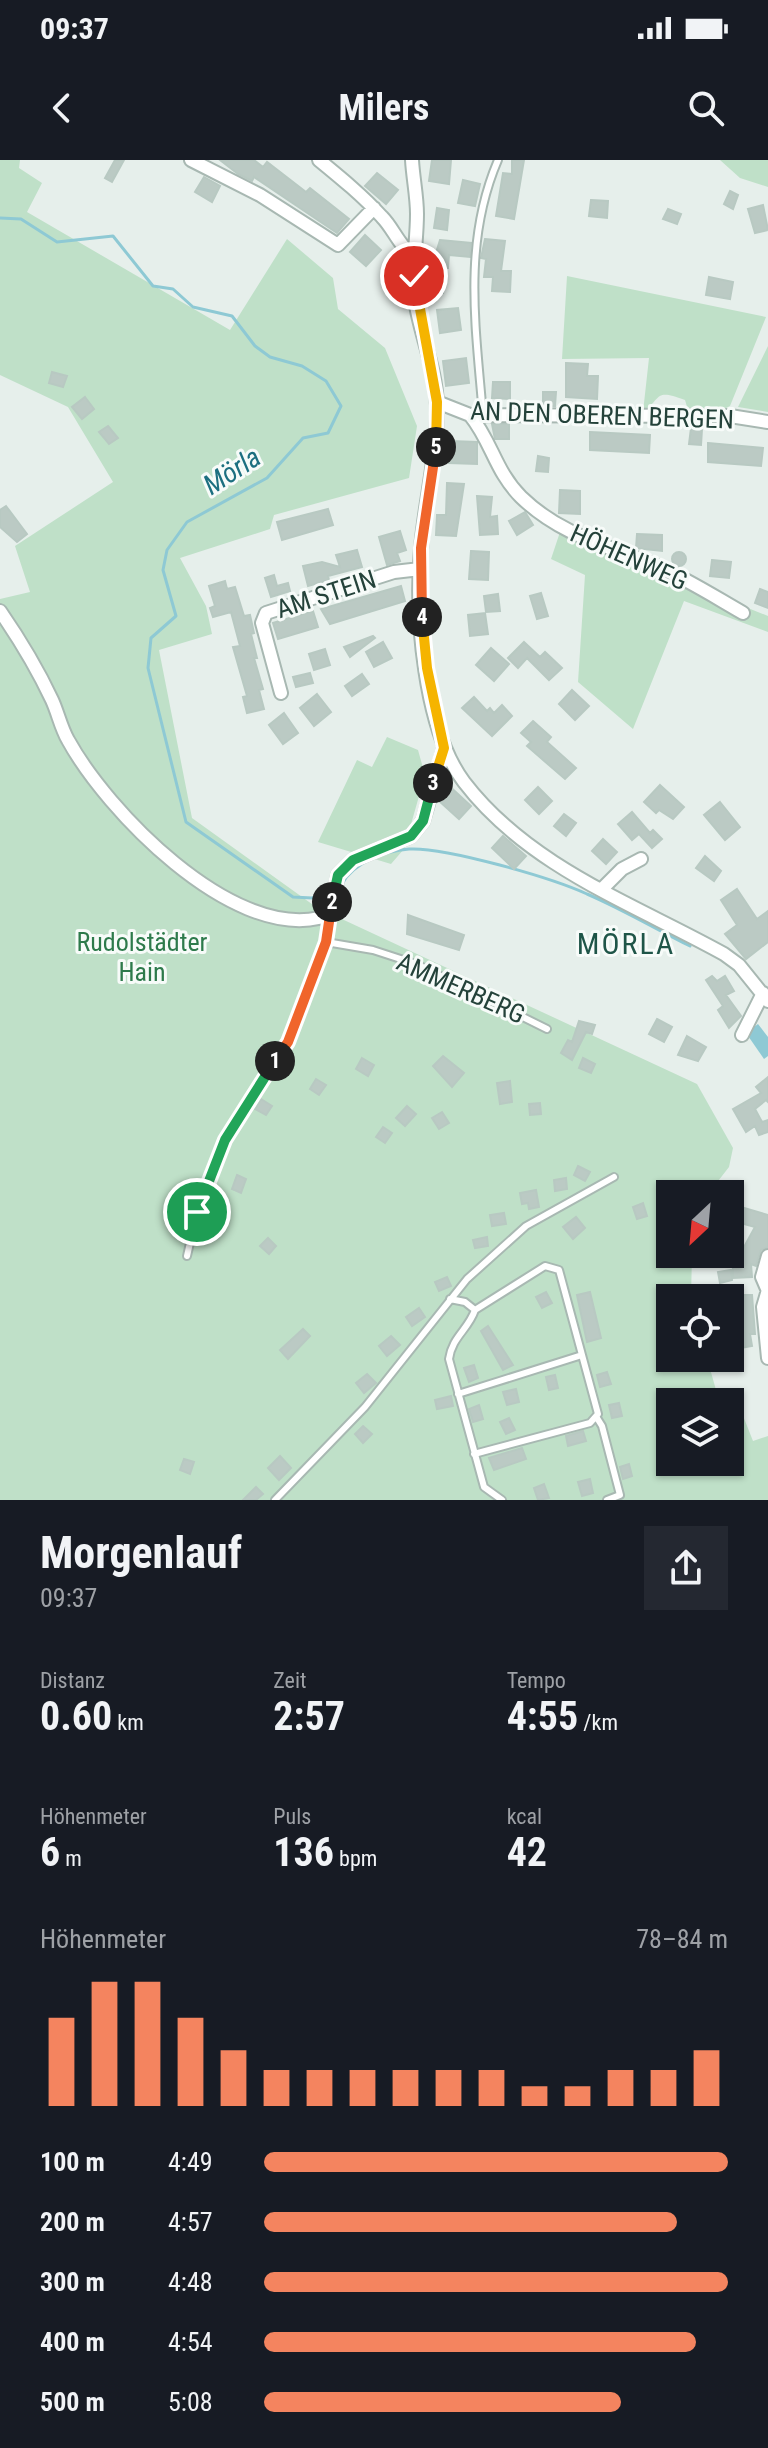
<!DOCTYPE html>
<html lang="de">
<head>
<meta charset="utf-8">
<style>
  :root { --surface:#171b24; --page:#242831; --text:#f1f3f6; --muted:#9ea1a6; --accent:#f4845f }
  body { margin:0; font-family:"Roboto Condensed",sans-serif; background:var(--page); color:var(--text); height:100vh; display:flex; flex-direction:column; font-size:30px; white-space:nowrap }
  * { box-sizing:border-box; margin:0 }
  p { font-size:26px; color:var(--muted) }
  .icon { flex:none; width:44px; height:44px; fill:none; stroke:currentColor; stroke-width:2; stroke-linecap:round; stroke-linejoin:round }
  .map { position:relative; height:1340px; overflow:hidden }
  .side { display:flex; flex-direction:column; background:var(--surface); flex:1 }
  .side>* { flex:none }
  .needle { width:52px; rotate:206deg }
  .controls { position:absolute; left:656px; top:1020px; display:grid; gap:16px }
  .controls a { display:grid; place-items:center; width:88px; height:88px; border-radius:0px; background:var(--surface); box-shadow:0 2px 6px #0004; font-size:40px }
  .pin { position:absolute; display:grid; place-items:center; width:68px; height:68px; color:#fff; margin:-34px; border:4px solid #fff; border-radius:50%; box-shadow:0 2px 8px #0007 }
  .km { position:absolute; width:40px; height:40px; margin:-20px; border-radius:50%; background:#222; color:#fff; font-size:22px; line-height:40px; text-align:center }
  .round { display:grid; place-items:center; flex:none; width:84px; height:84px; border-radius:0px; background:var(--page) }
  .summary { display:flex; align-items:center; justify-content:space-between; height:136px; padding:0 40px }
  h1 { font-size:44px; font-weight:700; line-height:60px }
  .metrics { display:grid; grid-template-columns:repeat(3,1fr); gap:12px; height:136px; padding:8px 40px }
  .metrics div { display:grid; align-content:center }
  .metrics b { font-size:40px; font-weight:700 }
  .metrics small { font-size:22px; font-weight:400 }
  .metrics p { font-size:22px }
  .chart { height:224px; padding:16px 40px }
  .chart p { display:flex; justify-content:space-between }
  .chart svg { width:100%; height:144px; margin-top:8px; stroke:var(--accent); stroke-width:6 }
  ul { padding:0 40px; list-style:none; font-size:26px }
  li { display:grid; grid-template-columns:128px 96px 1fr; align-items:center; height:60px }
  li i { height:20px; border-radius:10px; background:var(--accent) }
  .status { display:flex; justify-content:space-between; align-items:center; height:56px; padding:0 40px; background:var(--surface); direction:ltr }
  .status svg { height:22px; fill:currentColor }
  header { display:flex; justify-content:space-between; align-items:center; height:104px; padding:0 40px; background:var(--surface); font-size:36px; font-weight:700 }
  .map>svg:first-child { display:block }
  .green { fill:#bfe0c8; fill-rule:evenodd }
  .water { fill:#8ec9d4 }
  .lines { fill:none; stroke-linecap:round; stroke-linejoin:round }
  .stream { stroke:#8ec9d4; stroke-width:3 }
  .building { fill:#bbcac4; stroke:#b8c9c2; stroke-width:2 }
  .lane-casing { stroke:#a8b8b2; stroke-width:10 }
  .street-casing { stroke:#a8b8b2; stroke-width:16 }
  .lane { stroke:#fff; stroke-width:6 }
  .street { stroke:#fff; stroke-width:12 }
  .split-1-casing { stroke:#fff; stroke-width:16 }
  .split-2-casing { stroke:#fff; stroke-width:16 }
  .split-3-casing { stroke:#fff; stroke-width:16 }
  .split-4-casing { stroke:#fff; stroke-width:16 }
  .split-5-casing { stroke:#fff; stroke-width:16 }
  .split-6-casing { stroke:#fff; stroke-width:16 }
  .split-1 { stroke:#22a559; stroke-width:10 }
  .split-2 { stroke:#f0652b; stroke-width:10 }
  .split-3 { stroke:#22a559; stroke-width:10 }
  .split-4 { stroke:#f5b400; stroke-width:10 }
  .split-5 { stroke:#f0652b; stroke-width:10 }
  .split-6 { stroke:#f5b400; stroke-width:10 }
  .labels { text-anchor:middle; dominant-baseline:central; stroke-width:6; stroke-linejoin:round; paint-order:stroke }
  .street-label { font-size:26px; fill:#24423a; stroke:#f7fbf9 }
  .park-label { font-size:26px; fill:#2d7a4b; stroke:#f7fbf9 }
  .water-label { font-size:28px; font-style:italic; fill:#1c6f80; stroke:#f7fbf9 }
  .quarter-label { font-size:30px; letter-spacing:2px; fill:#1f5548; stroke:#f7fbf9 }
</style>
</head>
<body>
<div class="status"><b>09:37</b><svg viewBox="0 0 49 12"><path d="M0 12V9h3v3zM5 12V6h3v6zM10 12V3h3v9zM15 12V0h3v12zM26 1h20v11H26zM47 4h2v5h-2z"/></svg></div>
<header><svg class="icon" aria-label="back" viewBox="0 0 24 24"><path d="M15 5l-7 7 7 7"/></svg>Milers<svg class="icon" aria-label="search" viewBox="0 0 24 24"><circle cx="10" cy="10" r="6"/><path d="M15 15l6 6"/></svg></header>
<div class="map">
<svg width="768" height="1340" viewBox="0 0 768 1340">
  <rect width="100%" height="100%" fill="#e6efeb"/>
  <!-- green -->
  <path class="green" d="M0 0H20L19 8 42 23 27 52 230 170 287 79 333 118 338 149 385 188 417 266 409 318 274 355 270 369 180 398 206 446 212 474 159 490 192 658 316 747 697 924 733 988 729 1007 708 1034H670V1094H692L691 1138H670V1198H707L716 1230 732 1228 753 1281 768 1276V1340H0V439L30 432 15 386 113 322 68 247 0 215ZM670 1242H730V1302H670Z
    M720 0H768V27L740 18Z
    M567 116 766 157 730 246 720 251 688 250 685 240C654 228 662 238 643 252L649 198 562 199Z
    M768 186V252L738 247Z
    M560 372 768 456V472L684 441 633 569 578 522 585 415 551 399Z
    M387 577 418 590 425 615 404 689 391 704 318 682 357 600 372 607Z"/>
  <!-- water -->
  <path class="water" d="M758 864 768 877V896L764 899 746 873Z"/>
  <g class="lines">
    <!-- stream -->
    <path class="stream" d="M0 58 21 59 57 82 113 76 153 126 173 129 193 147 232 156 255 186 270 197 302 206 326 221 341 246 328 273 303 278 267 318 187 362 167 390 163 410 176 456 151 478 148 508 186 662 293 737 312 738 324 734
      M342 724C354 702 385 691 409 689 446 687 552 718 587 734 622 749 656 769 690 786"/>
  </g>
  <!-- building -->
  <path class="building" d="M115 0H124L112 22 105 18Z
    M220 0H254L263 7 267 2 306 32 310 28 349 59 337 73 254 17 252 21 238 14Z
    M432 0H451L449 24 429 21Z
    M512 0H524L514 59 496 56 503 13 512 14Z
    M377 13 398 30 386 44 365 26Z
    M204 17 220 26 212 42 195 32Z
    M463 20 480 24 475 46 458 43Z
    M730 31 738 35 733 49 724 44Z
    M591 40 608 41 607 58 589 56Z
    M763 45 768 70 755 73 748 49Z
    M437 48 449 50 447 70 434 68Z
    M668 49 681 54 677 64 663 59Z
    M365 75 381 90 366 106 350 92Z
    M485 79 505 81 501 111H511L510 132 492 131 493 117H484L486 99 481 98Z
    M440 80 471 83 470 97 449 95 448 108H442L443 133 428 134 430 96H435Z
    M709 117 733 122 730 139 706 135Z
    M458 148 461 170 440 173 437 150Z
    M466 198 469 223 446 226 443 201Z
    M566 203 588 204 587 216H598L597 239 566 237Z
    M52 212 67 216 63 227 49 223Z
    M493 222H510V239L492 238Z
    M543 232H556L555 246H543Z
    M85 237 94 249 82 259 72 247Z
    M492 264H509V279H495Z
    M108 266 118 278 109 284 99 272Z
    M691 268 702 269 701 285 689 284Z
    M590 272 650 275 649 293 590 290Z
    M450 281 477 282V304L449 303Z
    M708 283 763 288 761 306 708 302Z
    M538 296 549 298 548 312 536 311Z
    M447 323 464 324 456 376 436 375 437 355H446Z
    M560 330 580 331V354L559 353Z
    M477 336 492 337 490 357 497 356 498 374 480 375Z
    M6 346 27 374 17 382 0 367V350Z
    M328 349 333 365 282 380 277 362Z
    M525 352 533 365 517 375 509 361Z
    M400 371 406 390 397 393 400 401 387 405 379 377Z
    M637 374 662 375V391L636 388Z
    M357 390 362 407 328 416 329 420 308 426 303 406 322 402 340 407 336 395Z
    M471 391 489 392 488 420 469 419Z
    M672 399a7 7 0 1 1 14 0a7 7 0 1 1-14 0Z
    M712 400 731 402 729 418 710 416Z
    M274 415 277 426 288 423 290 431 271 437 265 418Z
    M225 421 227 429 235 427 244 456 250 455 254 473 251 474 257 498H254L263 529 259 530 264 549 247 553 243 537 247 536 233 487 240 486 231 452 213 457 210 448 215 446 209 426Z
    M401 426 405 441 330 464 321 449Z
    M760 429 768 432V448L755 443Z
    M541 433 548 456 537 459 530 436Z
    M498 434 500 451 486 452 484 436Z
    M313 451 318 467 278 479 273 463Z
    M485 453 488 474 470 476 468 455Z
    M373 476 375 478 350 497 344 487Z
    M383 482 392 498 374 507 366 492Z
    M524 482 540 497 545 492 562 508 549 520 527 498 518 508 508 498Z
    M491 488 509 504 494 521 476 505Z
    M325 489 330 505 314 510 309 494Z
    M310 513 313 523 296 527 293 517Z
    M362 514 369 524 352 536 345 526Z
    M572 530 589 546 575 560 559 544Z
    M317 534 331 552 314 566 300 548Z
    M474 537 487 551 490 548 494 553 502 545 512 556 492 576 462 548Z
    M284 553 298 573 283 584 269 565Z
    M533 561 551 577 547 582 576 608 565 619 527 586 531 582 521 573Z
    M446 623 471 646 459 659 438 640Z
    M660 625 684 647 673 659 659 650 656 653 644 642Z
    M538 627 552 641 539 654 525 640Z
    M720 642 740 667 725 680 704 655Z
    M632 652 650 673 653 670 662 679 652 688 639 674 632 680 618 664Z
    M564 654 576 663 566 676 554 666Z
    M503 676 526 696 514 709 492 688Z
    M603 679 617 692 606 704 592 691Z
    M705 696 721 711 714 721 696 708Z
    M737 729 757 759 768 751V782L746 799 725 774 737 765 721 740Z
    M408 755 464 775 459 790 407 774Z
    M712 816 717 821 725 816 734 831 726 835 741 856 729 868 718 850 723 846 706 820Z
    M657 859 672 867 664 882 649 874Z
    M579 861 595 865 592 874 586 872 572 900 561 893 568 880 572 882Z
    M687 876 706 887 698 901 678 895Z
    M443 896 464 913 452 927 433 906Z
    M362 898 374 905 368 916 356 909Z
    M583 898 595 904 591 913 579 908Z
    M768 917V942L766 940 755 949 762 962 768 960V972L759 975 755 966 746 972 733 949 761 933 756 927Z
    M316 919 326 925 319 935 310 929Z
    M510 921 512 942 500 944 497 923Z
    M261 939 272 946 266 955 255 949Z
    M540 943 541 954 530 955 529 944Z
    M407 946 416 954 405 966 396 958Z
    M442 952 449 963 439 969 432 958Z
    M383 967 392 973 385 983 376 977Z
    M578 1006 590 1012 585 1021 574 1015Z
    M237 1015 246 1019 241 1033 232 1029Z
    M566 1018 567 1029 555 1031 554 1020Z
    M689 1022 693 1034H680L677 1026Z
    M536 1030 539 1047 529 1049 528 1043 522 1044 520 1033Z
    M643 1043 647 1056 637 1059 633 1047Z
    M734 1045 768 1055V1087L761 1090 756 1106 751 1104 752 1117 733 1118V1107L755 1067 730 1060Z
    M504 1053 506 1064 492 1066 490 1055Z
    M576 1057 585 1068 573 1079 563 1067Z
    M487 1077 488 1086 475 1088 473 1080Z
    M268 1078 276 1086 269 1094 260 1086Z
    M731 1110 732 1120 720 1123 718 1112Z
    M447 1117 451 1126 439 1131 435 1122Z
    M546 1132 552 1143 542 1148 536 1137Z
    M590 1132 601 1178 587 1182 577 1135Z
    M734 1135H752L755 1174H750L752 1186 740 1188Z
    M419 1148 425 1157 412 1166 406 1157Z
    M488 1166 513 1205 503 1210 481 1171Z
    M303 1169 310 1176 288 1199 280 1190Z
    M391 1176 400 1185 387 1196 379 1186Z
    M474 1205 478 1218 469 1222 464 1208Z
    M607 1212 611 1224 600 1227 597 1215Z
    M367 1214 376 1223 364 1233 356 1223Z
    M555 1215 558 1228 549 1230 546 1217Z
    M516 1229 519 1242 507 1245 503 1232Z
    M451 1236 453 1246 437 1249 435 1240Z
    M619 1243 622 1256 612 1258 609 1245Z
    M479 1245 483 1259 473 1262 469 1249Z
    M509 1258 515 1270 506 1274 500 1262Z
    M363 1266 372 1274 363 1283 355 1274Z
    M583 1271 586 1281 568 1286 566 1276Z
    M522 1288 526 1299 494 1310 489 1298Z
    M280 1296 291 1308 279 1320 268 1308Z
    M184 1299 194 1302 190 1314 180 1310Z
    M629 1304 632 1316 623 1319 620 1307Z
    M590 1319 593 1333 582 1336 578 1322Z
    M544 1324 549 1338 538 1340 534 1328Z
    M256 1327 263 1334 256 1340H243Z"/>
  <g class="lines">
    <defs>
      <path id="lane" d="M483 256C476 168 462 84 498 0
        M326 782 373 790 416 804 547 869
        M187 1096 197 1052 225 980 288 882 331 767 332 748
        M450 1139 465 1142 475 1150C468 1170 452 1177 449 1199L484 1327 502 1340
        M458 1234 582 1195
        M597 1258 602 1266 620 1335 607 1340
        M474 1294 590 1263 598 1254 559 1110 545 1106 475 1150
        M275 1340 365 1247 467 1119 526 1066 614 1017"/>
      <path id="street" d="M191 0 260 35 338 85 374 48
        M319 0C341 18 363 36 382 57 394 69 399 87 415 96
        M412 0C413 18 417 36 417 54 417 80 412 107 414 133 418 170 436 206 437 245 438 294 425 340 421 389 415 455 424 569 464 622 529 707 634 744 724 794L739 805 768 841
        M437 242 470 255 730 256 768 262
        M470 255C492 282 495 311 521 337 560 375 608 386 657 406 687 419 715 437 743 453
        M0 451C20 480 37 508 52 540 58 553 61 568 68 580 107 651 230 778 319 758L332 744 338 715 353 700 411 676 423 661 444 588
        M281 533 262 463 266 453 394 412 420 409
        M601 730 622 709 641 699
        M742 875 763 833
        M768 1130 763 1147 768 1198
        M768 1131 762 1117 768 1096"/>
    </defs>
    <!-- lane casing -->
    <use href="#lane" class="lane-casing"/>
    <!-- street casing -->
    <use href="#street" class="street-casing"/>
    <!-- lane -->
    <use href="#lane" class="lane"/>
    <!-- street -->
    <use href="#street" class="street"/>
  </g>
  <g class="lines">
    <defs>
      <path id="split-1" d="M197 1052 225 980 275 901"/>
      <path id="split-2" d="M275 901 288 882 326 782 332 742"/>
      <path id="split-3" d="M332 742 338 715 353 700 411 676 423 661 433 623"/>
      <path id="split-4" d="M422 457 427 508 444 588 433 623"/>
      <path id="split-5" d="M422 457 421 388 436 287"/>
      <path id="split-6" d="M414 116 437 242 436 287"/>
    </defs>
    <!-- split-1 casing -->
    <use href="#split-1" class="split-1-casing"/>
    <!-- split-2 casing -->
    <use href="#split-2" class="split-2-casing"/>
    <!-- split-3 casing -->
    <use href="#split-3" class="split-3-casing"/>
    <!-- split-4 casing -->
    <use href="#split-4" class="split-4-casing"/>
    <!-- split-5 casing -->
    <use href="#split-5" class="split-5-casing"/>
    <!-- split-6 casing -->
    <use href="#split-6" class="split-6-casing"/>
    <!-- split-1 -->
    <use href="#split-1" class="split-1"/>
    <!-- split-2 -->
    <use href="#split-2" class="split-2"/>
    <!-- split-3 -->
    <use href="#split-3" class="split-3"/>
    <!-- split-4 -->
    <use href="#split-4" class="split-4"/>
    <!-- split-5 -->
    <use href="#split-5" class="split-5"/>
    <!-- split-6 -->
    <use href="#split-6" class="split-6"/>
  </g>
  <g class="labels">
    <!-- street labels -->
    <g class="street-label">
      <text transform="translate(602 255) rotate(2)">AN DEN OBEREN BERGEN</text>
      <text transform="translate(629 397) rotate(24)">HÖHENWEG</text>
      <text transform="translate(326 434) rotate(-18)">AM STEIN</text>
      <text transform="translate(461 828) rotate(24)">AMMERBERG</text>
    </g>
    <!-- park labels -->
    <g class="park-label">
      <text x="142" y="782">Rudolstädter<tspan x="142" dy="30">Hain</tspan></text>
    </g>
    <!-- water labels -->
    <g class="water-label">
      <text transform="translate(232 311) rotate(-33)">Mörla</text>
    </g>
    <!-- quarter labels -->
    <g class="quarter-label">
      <text x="626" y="783">MÖRLA</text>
    </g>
  </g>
</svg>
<div class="controls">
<a><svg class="needle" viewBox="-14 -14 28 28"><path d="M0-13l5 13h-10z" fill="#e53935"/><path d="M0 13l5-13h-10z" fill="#9ea1a6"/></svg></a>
<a><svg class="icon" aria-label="locate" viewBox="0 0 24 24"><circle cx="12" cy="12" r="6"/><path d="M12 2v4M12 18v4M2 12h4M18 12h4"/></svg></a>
<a><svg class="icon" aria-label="layers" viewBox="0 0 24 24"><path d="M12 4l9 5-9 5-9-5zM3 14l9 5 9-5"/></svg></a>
</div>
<div class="pin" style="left:197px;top:1052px;background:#1e9e55"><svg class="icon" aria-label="arrive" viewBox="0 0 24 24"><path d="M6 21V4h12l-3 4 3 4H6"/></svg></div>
<div class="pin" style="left:414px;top:116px;background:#d93025"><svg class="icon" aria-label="check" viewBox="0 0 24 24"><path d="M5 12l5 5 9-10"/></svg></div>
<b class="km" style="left:275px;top:901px">1</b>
<b class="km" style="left:332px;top:742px">2</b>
<b class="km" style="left:433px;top:623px">3</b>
<b class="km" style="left:422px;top:457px">4</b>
<b class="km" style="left:436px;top:287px">5</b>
</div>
<section class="side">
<div class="summary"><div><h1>Morgenlauf</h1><p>09:37</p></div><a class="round"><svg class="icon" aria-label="share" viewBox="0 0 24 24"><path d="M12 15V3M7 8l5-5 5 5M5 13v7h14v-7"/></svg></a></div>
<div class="metrics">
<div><p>Distanz</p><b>0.60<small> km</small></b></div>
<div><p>Zeit</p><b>2:57</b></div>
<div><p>Tempo</p><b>4:55<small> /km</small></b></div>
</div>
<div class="metrics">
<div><p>Höhenmeter</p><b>6<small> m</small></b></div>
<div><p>Puls</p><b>136<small> bpm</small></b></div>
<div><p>kcal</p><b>42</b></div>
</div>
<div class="chart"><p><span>Höhenmeter</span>78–84 m</p>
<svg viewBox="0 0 160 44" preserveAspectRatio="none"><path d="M5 44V17M15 44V6M25 44V6M35 44V17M45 44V27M55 44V33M65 44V33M75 44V33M85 44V33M95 44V33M105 44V33M115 44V38M125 44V38M135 44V33M145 44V33M155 44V27"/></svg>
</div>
<ul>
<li><b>100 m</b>4:49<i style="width:100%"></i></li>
<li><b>200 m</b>4:57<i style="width:89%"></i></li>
<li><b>300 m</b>4:48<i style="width:100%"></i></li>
<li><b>400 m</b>4:54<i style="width:93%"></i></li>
<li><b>500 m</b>5:08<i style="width:77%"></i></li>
</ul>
</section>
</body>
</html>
